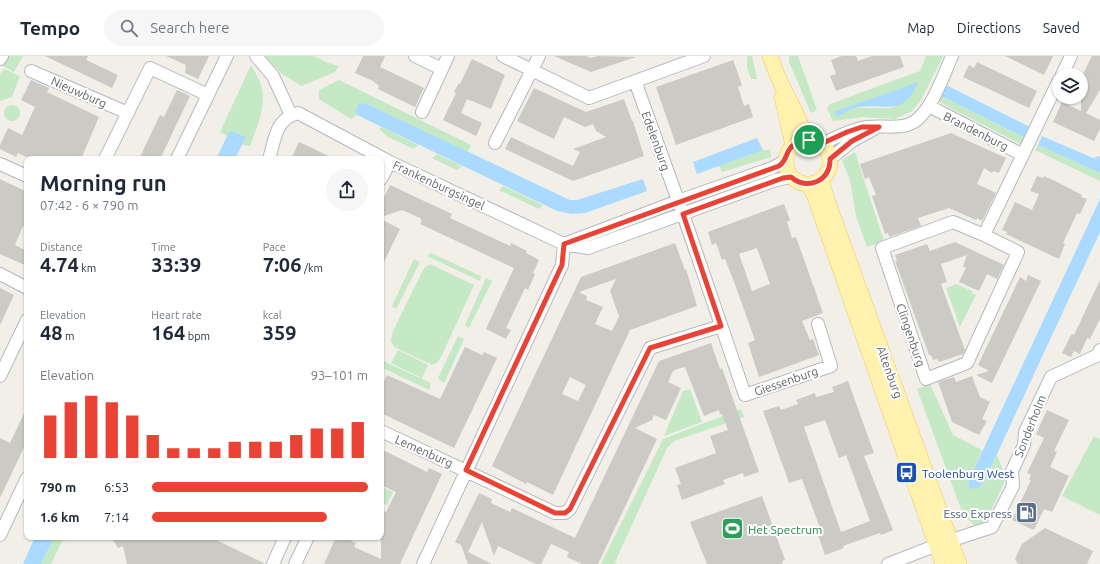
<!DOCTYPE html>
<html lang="en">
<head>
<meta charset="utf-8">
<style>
  :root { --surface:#fff; --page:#f6f6f7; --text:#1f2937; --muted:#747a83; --line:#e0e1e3; --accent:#ea4335 }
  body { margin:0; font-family:Ubuntu,sans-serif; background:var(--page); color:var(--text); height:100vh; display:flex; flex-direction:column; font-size:15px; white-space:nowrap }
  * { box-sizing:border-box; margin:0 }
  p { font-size:13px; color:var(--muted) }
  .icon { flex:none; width:22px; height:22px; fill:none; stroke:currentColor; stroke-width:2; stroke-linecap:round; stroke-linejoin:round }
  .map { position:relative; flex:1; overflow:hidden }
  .drawer { position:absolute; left:24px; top:100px; width:360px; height:384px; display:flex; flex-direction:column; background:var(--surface); border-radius:8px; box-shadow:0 1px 3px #0004 }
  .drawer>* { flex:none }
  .buttons { position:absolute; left:1052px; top:12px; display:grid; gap:8px }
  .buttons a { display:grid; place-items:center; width:36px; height:36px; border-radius:50%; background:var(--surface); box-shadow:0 1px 3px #0004; font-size:20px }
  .pin { position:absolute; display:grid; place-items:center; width:34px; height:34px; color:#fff; margin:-17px; border:2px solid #fff; border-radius:50%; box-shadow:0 1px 4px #0007 }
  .round { display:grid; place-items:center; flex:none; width:42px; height:42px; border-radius:21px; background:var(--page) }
  .summary { display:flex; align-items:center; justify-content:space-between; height:68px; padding:0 16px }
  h1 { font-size:22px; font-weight:700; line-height:30px }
  .stats { display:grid; grid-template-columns:repeat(3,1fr); gap:6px; height:68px; padding:4px 16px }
  .stats div { display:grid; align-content:center }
  .stats b { font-size:20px; font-weight:700 }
  .stats small { font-size:11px; font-weight:400 }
  .stats p { font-size:11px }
  .chart { height:112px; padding:8px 16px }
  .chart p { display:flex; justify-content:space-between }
  .chart svg { width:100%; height:72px; margin-top:4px; stroke:var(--accent); stroke-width:6 }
  ul { padding:0 16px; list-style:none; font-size:13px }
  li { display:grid; grid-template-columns:64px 48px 1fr; align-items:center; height:30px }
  li i { height:10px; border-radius:5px; background:var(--accent) }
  header { display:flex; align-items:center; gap:24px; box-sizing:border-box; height:56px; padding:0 20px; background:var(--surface); border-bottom:1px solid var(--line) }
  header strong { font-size:19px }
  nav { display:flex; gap:22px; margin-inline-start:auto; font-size:14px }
  .search { width:280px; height:36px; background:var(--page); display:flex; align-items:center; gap:10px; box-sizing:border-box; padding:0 14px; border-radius:22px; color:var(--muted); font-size:15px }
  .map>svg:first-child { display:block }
  .green { fill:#c5e8c5; fill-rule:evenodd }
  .water { fill:#aadaff }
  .building { fill:#cccac5; fill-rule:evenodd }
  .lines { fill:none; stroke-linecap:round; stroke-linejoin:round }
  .minor-casing { stroke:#b5b8bc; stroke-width:14 }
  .major-casing { stroke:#f2c960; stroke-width:16 }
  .minor { stroke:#fff; stroke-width:12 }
  .major { stroke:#fff2af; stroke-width:15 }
  .route-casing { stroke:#fff; stroke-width:8 }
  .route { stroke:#ea4335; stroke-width:5 }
  .labels { text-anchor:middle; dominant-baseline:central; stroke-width:4; stroke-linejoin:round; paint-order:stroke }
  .street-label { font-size:12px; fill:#5f6368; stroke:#fff }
  .transit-label { font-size:12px; fill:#164399; stroke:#fff; text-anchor:start }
  .service-label { font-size:12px; fill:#4e5e75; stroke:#fff; text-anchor:end }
  .leisure-label { font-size:12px; fill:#27864d; stroke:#fff; text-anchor:start }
</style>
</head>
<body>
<header>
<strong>Tempo</strong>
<div class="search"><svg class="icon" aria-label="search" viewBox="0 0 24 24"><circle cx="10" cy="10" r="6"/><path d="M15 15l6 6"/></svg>Search here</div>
<nav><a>Map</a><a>Directions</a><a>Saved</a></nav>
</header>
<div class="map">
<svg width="1100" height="508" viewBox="0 0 1100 508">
  <rect width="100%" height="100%" fill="#f1efe8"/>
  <!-- green -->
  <path class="green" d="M8 0H23L14 16 3 10Z
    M265 0H314L328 7 339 10 335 16 302 30 282 18Z
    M747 0H752L757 23H751L747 11Z
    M789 0H798L817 54 811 57 789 6Z
    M926 0H943L921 44 912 55 895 63 863 61 833 65 827 52 830 48 920 15ZM905 46 891 52H854Z
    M251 9C254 15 259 22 261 29 267 50 257 71 250 90L242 89 246 81 230 74 227 80 220 76Z
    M4 13 20 20 12 41 0 45V18Z
    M339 24 471 89 468 96 365 47 355 54 357 59 351 63 319 43V34Z
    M941 40 1027 83 1023 89 950 52 939 45Z
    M4 57a8 8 0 1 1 16 0a8 8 0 1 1-16 0Z
    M381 71 418 89 414 93 388 81 379 73Z
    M1038 89 1100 117V125L1035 94Z
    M763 94H770L771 101 722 116 719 110Z
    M855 96 884 185 867 191 856 160 850 124 842 104Z
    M437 98 462 110 457 114 432 102Z
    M503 130 543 149 539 153 499 134Z
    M431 197 481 220 480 225 427 200Z
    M414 203 420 206 396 253 392 250Z
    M430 208 474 229 441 301 437 307 432 309 394 291 391 284 393 275 424 212Z
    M486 222 492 225 469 272 465 269Z
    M956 228 972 235V237L976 239 960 271 946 232Z
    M458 280 464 283 444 327 438 322Z
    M398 294 428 309 422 322 391 307Z
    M381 304 431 327 429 334 381 311Z
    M930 328 953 379 982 394 968 426 984 427 997 399 1006 422 986 466 974 469 964 459 958 445 917 333Z
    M690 333 702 366 664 380 683 335Z
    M741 353 744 361 674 385 667 392 615 506 617 508H601L663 383Z
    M1094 380 1100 383V459L1062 440Z
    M381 431 393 436 387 449 381 446Z
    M54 481H64L51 508H41Z"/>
  <!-- water -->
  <path class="water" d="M918 26C903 64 882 45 854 52 848 54 842 58 837 61L834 56Z
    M946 29 1032 72 1027 83 941 40Z
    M365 47 570 144H577L643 123 647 135 585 157 572 158 557 155 357 59 355 54 359 48Z
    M230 74 246 81 235 103H216Z
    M1042 80 1093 102 1100 100V117L1038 89Z
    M757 82 763 94 697 118 693 106Z
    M1100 143V176L984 426 979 431 971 433 969 432 968 426Z
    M35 481H54L41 508H23Z"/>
  <!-- building -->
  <path class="building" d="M45 0H88L86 4 118 19 112 32Z
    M166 0H209L198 23 185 17 186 9Z
    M363 0H385L380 11 424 32 415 51 378 33 379 30 373 25 355 17Z
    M554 0H586L591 2 598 0 636 1 591 16Z
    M842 0H856L858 5 872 0H900L904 11 836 35 830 20 836 18 831 4Z
    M1005 0H1053L1044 19Z
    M1092 0H1100V34L1086 57 1100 64V73L1094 85 1053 66 1062 46 1081 55V22Z
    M472 3 505 19 491 53 467 43 461 57 482 67 476 80 443 64 456 37 454 36 459 27 460 28Z
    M733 4 742 29 738 31 744 50 749 48 753 61 676 89 656 31Z
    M977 6 1037 35 1029 52 963 21 969 9 974 12Z
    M31 24 49 32 47 36 99 61 81 103H31L18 97 16 101 0 93V89L8 72 22 79 35 51 21 44Z
    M534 32 586 56 624 43 632 65H633L644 100 573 125 505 93 511 81 573 110 580 96 573 93 606 81 596 75 593 68 585 71 564 61 554 83 517 65Z
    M177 34 190 40 162 99 159 103H139L160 59 164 61Z
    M951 77 1006 102 999 117 993 115 992 117 984 112 977 128 996 137 982 165 977 162 976 164 949 152 918 162 921 170 889 181 888 177 885 178 872 140 876 139 869 121 865 123 860 108Z
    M299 86 308 90 335 103H291Z
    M1037 120 1043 122 1044 120 1059 127 1082 139 1081 141 1087 143 1080 158 1077 157 1063 187 1065 188 1059 203 1006 178 1007 176 1002 174 1015 146 1032 154 1039 138 1030 135Z
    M0 123 27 136V172L23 170 15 189 27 195V210L0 198Z
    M390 129 452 158 450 162 510 190 511 187 527 195 526 197 539 204 533 217 535 218 528 234 525 232 506 272 511 274 506 283 486 273 514 212 420 168 422 165 420 162 402 154 381 161V148Z
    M784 148 790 164 787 166 792 182 796 181 823 257 802 265 810 284 813 283 819 299 759 321 748 287 755 284 733 223 725 203 722 204 716 187 712 189 708 176ZM757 192 770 228 752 235 739 198Z
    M381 163 400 173 381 212Z
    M955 186 1004 209 997 223 987 218 979 235 959 226 966 212 963 210 967 199 941 208 947 226 941 228 965 294 963 298 939 306 937 303 933 304 931 299H929L895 205 897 204 895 199 927 188 930 195Z
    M675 187 685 214 686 213 697 250 630 274 553 439 527 426 526 428 492 410 581 221ZM616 223 610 235 619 260 612 275 595 268 603 251 586 244 587 240 579 236ZM570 321 586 329 578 345 562 338Z
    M1028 219 1041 225 992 327 976 319 989 315 978 309 1020 221 1026 225Z
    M1100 224V263L1090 283 1087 282 1080 298 1074 295 1071 301 1062 297 1070 281 1072 278 1074 279Z
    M0 232 14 239 0 269Z
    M711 287 720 313 722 312 759 416 744 421 743 417 723 424 725 428 682 444 677 429 681 428 675 412 716 397 710 380 728 374 722 358H720L719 354 704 360 685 311 677 313 673 315 668 326 681 332 666 364 654 359 652 364 635 372 657 383 598 508H582L567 501 569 496 551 488 541 508H536L498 490 494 500 482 466 468 496 492 508H468L461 489 455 486 479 437 492 443 491 447 510 456 512 452 575 482 659 305Z
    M465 291 482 299 484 296 497 302 454 392 381 357V332L387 319 440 343Z
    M972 320 980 341 990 346 982 363 987 365 979 379 952 366 938 326 954 321 956 326Z
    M848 325 874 397 864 400 893 474 881 479 880 477 843 490 844 492 825 499 817 476 821 475 802 423 789 427 763 355 779 350 781 354 798 348 796 344 815 337 816 341 834 336 832 331ZM825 364 839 402 846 399 870 465 841 476 804 371Z
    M27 351V385L0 442V382L10 387Z
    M1047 354 1069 364 1054 395 1057 396 1050 411 1069 420 1052 456 1044 453 1034 474 1012 464 1031 424H1029L1031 419 1027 417 1044 382 1036 378Z
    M381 393 427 416 429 412 442 418 400 508H324L336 481H343L356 487 354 491 381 503V454L386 456 396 436 381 429Z
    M762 440 785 504 782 505 783 508H707L690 466Z
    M1045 472 1093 495 1087 508H1018L1015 503 1022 488Z
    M111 481H210L266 508H127L123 490 118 492Z"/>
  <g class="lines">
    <defs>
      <path id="minor" d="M256 0 273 20 291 59
        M415 0 442 13
        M503 0 589 42 704 0
        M0 3 2 0
        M31 15 128 57
        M1062 19 1071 0
        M635 25 683 158 745 339 831 310 818 268
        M929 50 1023 99
        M422 56 448 0
        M495 87 539 0
        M821 88C834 83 847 75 861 72 880 67 904 77 919 62 935 46 943 20 952 0
        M105 103 150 12 208 39
        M177 103 227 0
        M269 103C275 84 275 63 298 57L390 106 564 188 588 192 776 124 791 121
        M830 103 852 85 874 73
        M0 108 27 120
        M381 123 390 106
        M984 179 1018 196 967 307 926 323 882 192 953 166 984 179 1059 24
        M564 188 678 145 772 112 785 105
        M0 218 27 232
        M0 320 27 264
        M381 375 555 457H565L570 453 650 292 721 270
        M0 479 27 422
        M273 508 285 481
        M295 508 308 481
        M423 508 562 209 564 188
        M888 508 937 489 992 471 1013 430 1012 415 1024 389 1025 376 1051 321 1098 299 1100 294"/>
      <path id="major" d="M770 0C777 20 785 37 795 55 800 65 802 75 809 84
        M782 41 793 89
        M786 106a22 22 0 1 1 44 0a22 22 0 1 1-44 0Z
        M821 124 827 144 959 508
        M808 128 815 141 943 508"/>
    </defs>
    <!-- minor casing -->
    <use href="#minor" class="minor-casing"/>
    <!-- major casing -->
    <use href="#major" class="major-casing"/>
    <!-- minor -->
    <use href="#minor" class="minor"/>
    <!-- major -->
    <use href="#major" class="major"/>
  </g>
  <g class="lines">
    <defs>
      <path id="route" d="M862 71H879L852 85 830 103C831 125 807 135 791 121L783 122 683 158 721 270 650 292 570 453 565 457H555L466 414 562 209 564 188 779 110C786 105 785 101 789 94 796 83 810 81 821 88L847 76Z"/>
    </defs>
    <!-- route casing -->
    <use href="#route" class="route-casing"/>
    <!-- route -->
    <use href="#route" class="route"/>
  </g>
  <!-- icons -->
  <defs>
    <symbol id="bus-square" viewBox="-11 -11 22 22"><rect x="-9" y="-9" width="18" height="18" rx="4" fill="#1a4fb4" stroke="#fff"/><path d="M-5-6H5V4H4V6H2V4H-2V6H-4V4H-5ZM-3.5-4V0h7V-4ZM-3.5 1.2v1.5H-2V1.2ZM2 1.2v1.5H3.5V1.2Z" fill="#fff"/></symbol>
    <symbol id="fuel-square" viewBox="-11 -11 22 22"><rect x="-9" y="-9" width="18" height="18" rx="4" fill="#5c6f8a" stroke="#fff"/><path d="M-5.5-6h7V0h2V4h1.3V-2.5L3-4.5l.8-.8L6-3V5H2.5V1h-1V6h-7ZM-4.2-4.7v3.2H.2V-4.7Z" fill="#fff"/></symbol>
    <symbol id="stadium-square" viewBox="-11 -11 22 22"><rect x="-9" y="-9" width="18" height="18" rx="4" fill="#2e9e5b" stroke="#fff"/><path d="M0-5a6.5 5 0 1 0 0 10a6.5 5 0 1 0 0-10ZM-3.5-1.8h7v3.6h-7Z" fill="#fff"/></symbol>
  </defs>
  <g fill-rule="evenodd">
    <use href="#bus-square" x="894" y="404" width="25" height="25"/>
    <use href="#fuel-square" x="1014" y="444" width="25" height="25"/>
    <use href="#stadium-square" x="720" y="460" width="25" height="25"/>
  </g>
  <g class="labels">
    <!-- street labels -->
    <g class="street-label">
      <text transform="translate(79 36) rotate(24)">Nieuwburg</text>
      <text transform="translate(976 75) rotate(27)">Brandenburg</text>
      <text transform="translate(656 85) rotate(70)">Edelenburg</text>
      <text transform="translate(439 129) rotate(25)">Frankenburgsingel</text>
      <text transform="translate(911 279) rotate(71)">Clingenburg</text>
      <text transform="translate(890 316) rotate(70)">Altenburg</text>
      <text transform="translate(786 325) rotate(-19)">Giessenburg</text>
      <text transform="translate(1030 370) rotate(-68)">Sonderholm</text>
      <text transform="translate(424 395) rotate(24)">Lemenburg</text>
    </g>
    <!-- transit labels -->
    <g class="transit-label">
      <text x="922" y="417">Toolenburg West</text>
    </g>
    <!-- service labels -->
    <g class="service-label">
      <text x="1012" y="457">Esso Express</text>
    </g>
    <!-- leisure labels -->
    <g class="leisure-label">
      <text x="748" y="473">Het Spectrum</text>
    </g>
  </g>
</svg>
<div class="buttons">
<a><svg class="icon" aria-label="layers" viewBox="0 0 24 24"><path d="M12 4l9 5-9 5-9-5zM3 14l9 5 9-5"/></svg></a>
</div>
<div class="pin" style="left:809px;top:84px;background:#1e9e55"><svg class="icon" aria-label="arrive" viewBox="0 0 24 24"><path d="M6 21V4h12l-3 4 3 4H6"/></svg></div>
<section class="drawer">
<div class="summary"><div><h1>Morning run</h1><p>07:42 · 6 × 790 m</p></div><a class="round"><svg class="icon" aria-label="share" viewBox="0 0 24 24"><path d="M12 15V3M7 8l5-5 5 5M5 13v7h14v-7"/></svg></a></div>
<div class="stats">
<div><p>Distance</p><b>4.74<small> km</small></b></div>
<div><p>Time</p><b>33:39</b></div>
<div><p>Pace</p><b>7:06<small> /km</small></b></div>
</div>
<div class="stats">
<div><p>Elevation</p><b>48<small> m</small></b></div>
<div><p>Heart rate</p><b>164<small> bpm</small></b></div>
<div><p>kcal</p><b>359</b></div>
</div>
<div class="chart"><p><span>Elevation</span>93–101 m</p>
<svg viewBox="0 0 160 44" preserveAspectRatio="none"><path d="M5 44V18M15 44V10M25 44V6M35 44V10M45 44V18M55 44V30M65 44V38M75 44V38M85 44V38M95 44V34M105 44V34M115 44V34M125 44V30M135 44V26M145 44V26M155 44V22"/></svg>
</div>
<ul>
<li><b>790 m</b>6:53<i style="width:100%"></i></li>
<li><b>1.6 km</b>7:14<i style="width:81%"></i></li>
</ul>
</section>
</div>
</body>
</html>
